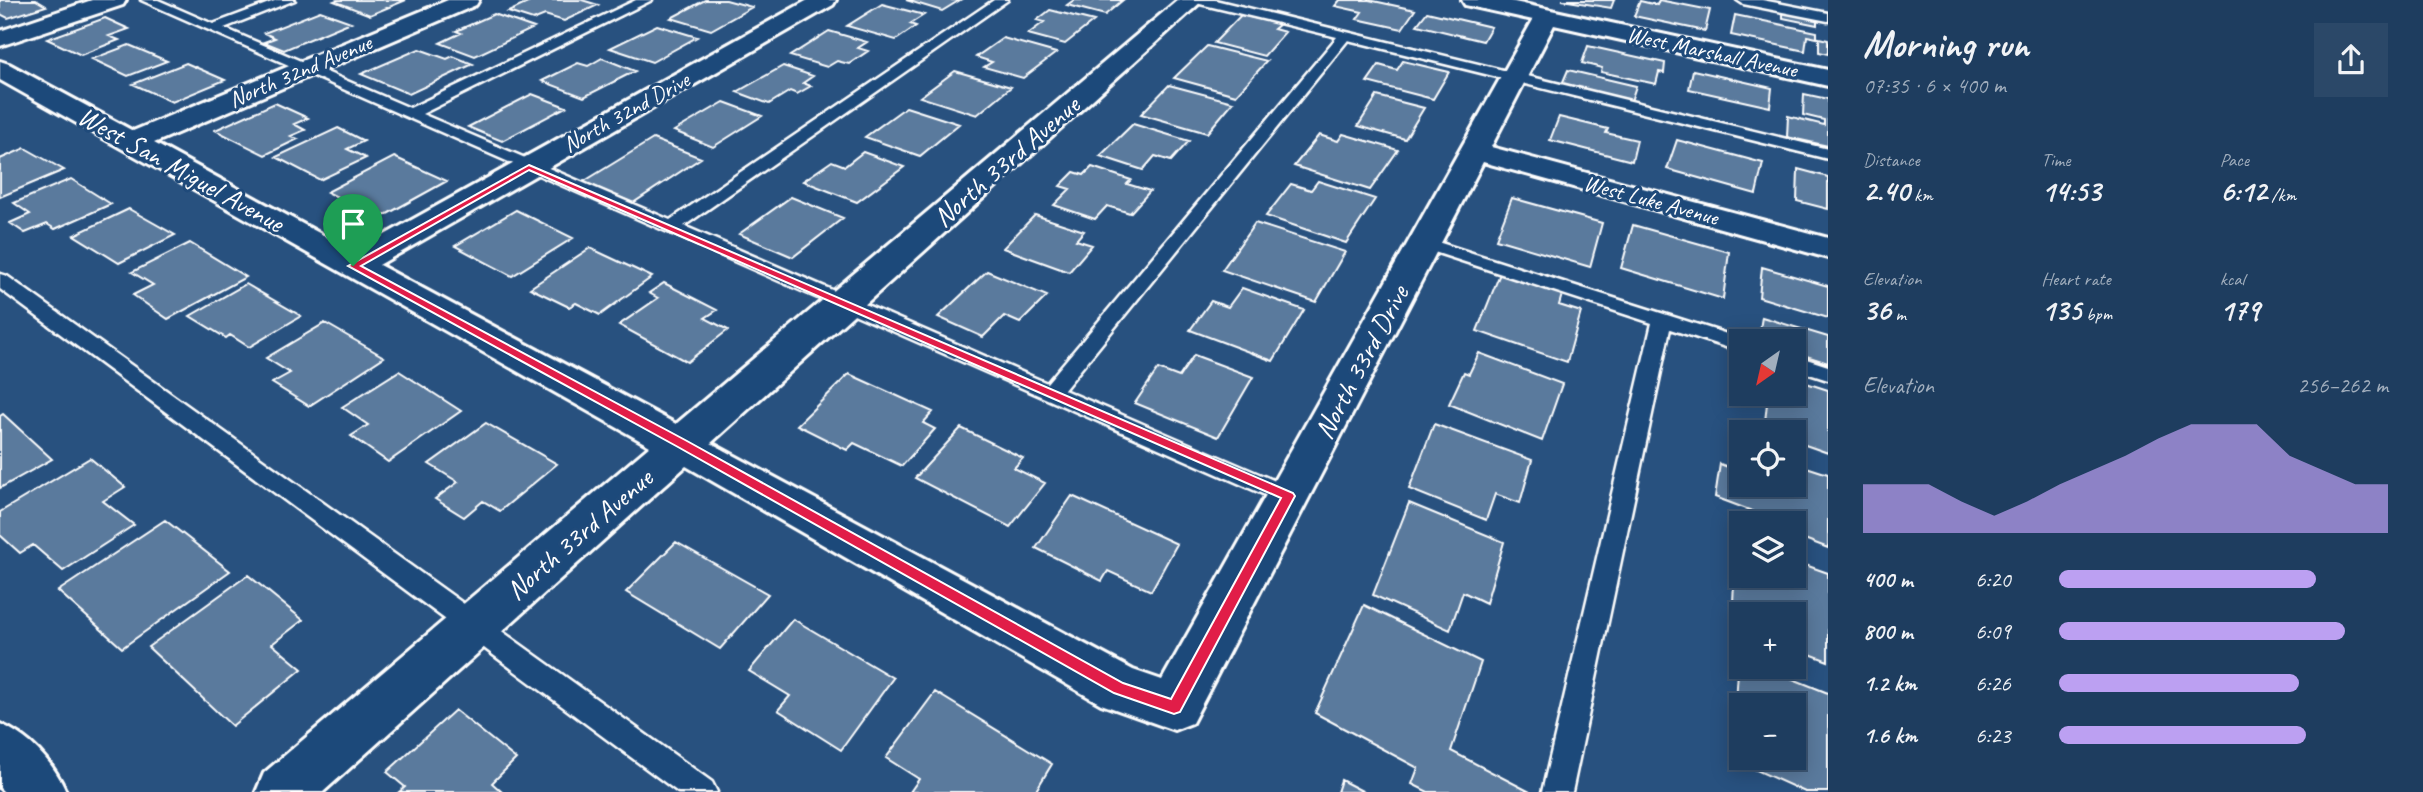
<!DOCTYPE html>
<html lang="en">
<head>
<meta charset="utf-8">
<style>
  :root { --surface:#1e3d5f; --page:#2b4868; --text:#f1f3f6; --muted:#a1aebd; --line:#3c5674; --accent:#bca0f2 }
  body { margin:0; font-family:Caveat,sans-serif; background:var(--page); color:var(--text); height:100vh; display:flex; flex-direction:column; font-size:26px; white-space:nowrap }
  * { box-sizing:border-box; margin:0 }
  p { font-size:23px; color:var(--muted) }
  .icon { flex:none; width:38px; height:38px; fill:none; stroke:currentColor; stroke-width:2; stroke-linecap:round; stroke-linejoin:round }
  .map { position:relative; flex:1; overflow:hidden }
  .drawer { display:flex; flex-direction:column; background:var(--surface); width:595px }
  .drawer>* { flex:none }
  .needle { width:46px; rotate:214deg }
  .buttons { position:absolute; left:1729px; top:329px; display:grid; gap:14px }
  .buttons a { display:grid; place-items:center; width:77px; height:77px; border-radius:0px; background:var(--surface); box-shadow:0 4px 18px #0003,0 0 0 2px var(--line); font-size:35px }
  .pin { position:absolute; display:grid; place-items:center; width:60px; height:60px; color:#fff; margin:-72px -30px; border-radius:50% 50% 50% 0; rotate:-45deg; box-shadow:0 0 7px #0007 }
  .pin .icon { rotate:45deg }
  .round { display:grid; place-items:center; flex:none; width:74px; height:74px; border-radius:0px; background:var(--page) }
  .overview { display:flex; align-items:center; justify-content:space-between; height:119px; padding:0 35px }
  h1 { font-size:38px; font-weight:700; line-height:52px }
  .figures { display:grid; grid-template-columns:repeat(3,1fr); gap:10px; height:119px; padding:7px 35px }
  .figures div { display:grid; align-content:center }
  .figures b { font-size:30px; font-weight:700 }
  .figures small { font-size:19px; font-weight:400 }
  .figures p { font-size:19px }
  .chart { height:196px; padding:14px 35px }
  .chart p { display:flex; justify-content:space-between }
  .chart svg { width:100%; height:126px; margin-top:7px; fill:var(--accent); opacity:.7 }
  ul { padding:0 35px; list-style:none; font-size:23px }
  li { display:grid; grid-template-columns:112px 84px 1fr; align-items:center; height:52px }
  li i { height:18px; border-radius:9px; background:var(--accent) }
  main { display:flex; flex:1; min-height:0 }
  .map>svg:first-child { display:block }
  .building { fill:#5a7a9d; stroke:#fff; stroke-width:2; fill-rule:evenodd }
  .lines { fill:none; stroke-linecap:round; stroke-linejoin:round }
  .service-casing { stroke:#fff; stroke-width:5 }
  .minor-casing { stroke:#fff; stroke-width:6 }
  .service { fill:#1f4a7a; fill-rule:evenodd }
  .minor { fill:#1f4a7a; fill-rule:evenodd }
  .route { fill:#e11d48; stroke:#fff; stroke-width:2; fill-rule:evenodd }
  .labels { text-anchor:middle; dominant-baseline:central; stroke-width:6; stroke-linejoin:round; paint-order:stroke }
  .far-street-label { font-size:23px; fill:#fff; stroke:#1f4a7a }
  .street-label { font-size:28px; fill:#fff; stroke:#1f4a7a }
</style>
</head>
<body>
<main>
<div class="map">
<svg width="1828" height="792" viewBox="0 0 1828 792">
  <rect width="100%" height="100%" fill="#28517f"/>
  <filter id="ink" filterUnits="userSpaceOnUse"><feTurbulence type="fractalNoise" baseFrequency=".0143" numOctaves="2"/><feDisplacementMap in="SourceGraphic" scale="14" xChannelSelector="R" yChannelSelector="G"/><feConvolveMatrix kernelMatrix="1 2 1 2 8 2 1 2 1" color-interpolation-filters="sRGB"/></filter>
  <g filter="url(#ink)">
    <!-- building -->
    <path class="building" d="M0 0H36L46 6 8 18 0 14Z
      M337 0H406L370 15 334 1Z
      M534 0H582L598 5 564 21 545 15 533 20 508 12Z
      M705 0H726L752 7 711 30 671 18Z
      M906 0H960L942 11Z
      M1074 0H1123L1105 15 1067 5Z
      M1340 0H1369L1415 10 1402 29 1357 19 1362 12 1335 6Z
      M1562 0H1614L1611 8Z
      M1659 0 1710 10 1705 31 1634 16 1640 1 1657 5Z
      M882 4 924 15 910 24 916 26 896 40 847 26Z
      M1050 10 1094 21 1065 44 1028 34 1044 22 1037 20Z
      M320 11 351 22 284 50 264 42 275 38 264 33Z
      M1427 12 1491 27 1483 41 1417 25Z
      M1783 12 1817 18V25L1783 18Z
      M494 14 534 28 475 56 440 43 461 33 456 31Z
      M1241 15 1280 24 1274 29 1285 32 1264 56 1214 43Z
      M1735 15 1817 32V38L1807 36 1805 51 1731 35Z
      M105 18 129 29 109 36 119 40 81 55 47 39Z
      M657 25 697 37 652 62 610 48Z
      M829 31 867 42 858 48 868 51 849 64 837 61 827 67 790 56Z
      M1003 38 1056 53 1023 78 984 67 992 62 976 57Z
      M1819 38 1828 40V54L1819 52Z
      M129 45 167 61 128 76 92 59Z
      M1207 46 1267 61 1236 95 1174 78Z
      M1588 46 1665 63 1664 73 1659 72 1656 84 1601 72 1602 68 1582 63Z
      M419 49 447 59 453 56 473 64 409 94 361 74Z
      M602 58 635 71 584 97 542 81 578 63 588 66Z
      M1403 61 1449 72 1433 99 1367 82 1379 65 1397 70Z
      M186 63 225 80 172 102 133 84Z
      M783 66 813 76 803 83 811 86 797 94 790 91 769 104 737 92Z
      M1568 70 1636 86 1631 101 1562 84Z
      M1693 70 1772 88 1770 107 1689 89Z
      M955 71 1011 87 977 115 920 97Z
      M1169 85 1233 102 1207 133 1141 114Z
      M532 94 566 107 502 141 468 127Z
      M1804 94 1828 99V146L1787 137 1788 116 1824 125V120L1803 115Z
      M1377 96 1424 108 1405 139 1358 126Z
      M724 102 762 116 713 147 674 131Z
      M275 103 308 118 294 124 305 130 291 136 298 139 265 155 215 130Z
      M906 107 959 124 920 156 865 137Z
      M1559 117 1608 129 1606 133 1637 140 1632 161 1550 140Z
      M1133 124 1189 141 1171 161 1155 156 1143 170 1100 156Z
      M338 128 364 141 347 149 366 158 320 180 276 157Z
      M1343 134 1398 150 1370 190 1294 166 1319 135 1338 141Z
      M653 139 701 158 633 203 583 182Z
      M1677 140 1763 163 1756 194 1667 169Z
      M25 148 64 170 0 197V159Z
      M863 152 904 167 857 202 803 181 832 161 845 166Z
      M394 157 447 181 380 218 327 192Z
      M1092 167 1131 180 1127 184 1150 191 1130 213 1107 206 1095 219 1054 205 1070 189 1060 186 1074 172 1084 175Z
      M1798 169 1828 177V209L1797 201Z
      M71 179 111 204 55 229 47 224 25 233 10 223 30 214 14 203Z
      M1318 181 1375 199 1346 243 1266 216 1291 184 1311 190Z
      M791 197 843 218 793 257 739 234Z
      M1512 198 1602 223 1590 267 1496 239Z
      M129 209 175 235 119 263 74 235Z
      M516 210 573 238 512 276 455 246Z
      M1035 215 1084 231 1076 240 1092 245 1069 272 1003 248Z
      M1255 223 1345 252 1316 302 1222 270Z
      M1633 225 1729 252 1723 299 1621 268Z
      M190 243 246 277 168 319 133 295 153 285 132 272Z
      M590 248 652 277 600 315 576 303 569 307 530 288Z
      M1762 267 1828 286V318L1759 297Z
      M987 271 1047 296 1020 323 1004 316 983 337 938 317Z
      M1501 271 1563 291 1559 305 1581 312 1567 362 1477 331Z
      M664 283 717 310 705 318 728 330 687 362 619 325 658 298 649 293Z
      M246 284 301 316 249 347 230 335 226 338 190 316Z
      M1242 288 1304 310 1273 361 1190 330 1211 301 1228 307Z
      M1762 317 1828 337V363L1794 352V341H1758Z
      M325 323 384 357 309 406 272 383 290 373 266 358Z
      M1479 353 1562 384 1542 441 1449 404 1464 372 1469 374Z
      M1194 355 1253 377 1218 437 1135 403 1158 369 1179 377Z
      M399 371 461 411 388 462 351 436 368 425 342 407Z
      M849 374 933 412 923 423 935 429 902 466 854 443 847 450 797 425Z
      M1794 379 1828 390V453L1794 441V432L1764 431 1768 394H1794Z
      M3 414 52 459 0 488V416Z
      M486 423 557 464 500 511 483 501 464 517 435 499 458 482 429 464Z
      M1434 424 1532 460 1520 503 1495 494 1486 520 1409 489Z
      M961 428 1023 458 1014 468 1045 483 1010 527 915 478Z
      M90 458 125 487 103 501 134 525 63 571 33 545 20 553 0 535V512Z
      M1794 463 1828 474V548L1794 535V523H1761L1751 519 1752 511 1715 497 1720 464 1741 472V485H1794Z
      M1072 496 1177 544 1151 591 1108 571 1102 581 1036 548Z
      M1409 503 1504 542 1486 603 1463 592 1450 630 1373 595Z
      M165 520 230 571 122 648 58 591Z
      M1736 540 1741 542V576H1794V561L1828 573V661L1794 648V614H1741V628L1732 624Z
      M676 542 768 594 720 649 626 592Z
      M248 575 303 620 272 644 302 669 232 726 148 647Z
      M1364 605 1481 662 1451 751 1530 792H1428L1412 784 1418 768 1315 713Z
      M793 619 893 678 841 750 778 710 790 696 749 671Z
      M1739 657 1741 667H1763L1828 693V792H1805L1732 759ZM1741 705H1794V758H1741Z
      M935 692 1052 764 1035 792H910L919 779 886 758Z
      M455 710 516 759 492 783 502 792H399L405 787 387 772Z
      M1341 780 1364 792H1337Z"/>
    <g class="lines">
      <defs>
        <path id="service" d="M141 0H158L213 24 277 0H295L224 28 410 108 636 0H652L422 114 670 220 994 0H1008L684 226 1047 383 1337 37 1196 3 1194 0H1215L1828 149V159L1348 40 1064 390 1296 490 1300 496 1296 502 1288 505Z
          M1737 0H1762L1828 13V21L1743 4Z
          M1425 238 1749 341H1741V352L1670 329 1572 792H1542L1652 323 1419 247 1416 243 1419 239Z
          M0 274 7 276 712 782 717 792H678L0 289Z
          M1794 355 1828 366V380L1794 369Z"/>
        <path id="minor" d="M92 0H126L123 5 0 46V31Z
          M448 0H479L476 5 154 143 354 252 808 0H836L833 5 379 265 676 424 1178 0H1203L711 443 1133 670 1162 680 1533 20 1465 5 1462 0H1505L1828 70V86L1554 25 1491 147 1828 238V258L1483 162 1192 723 1174 730 1101 704 686 466 323 792H256L264 773 650 446 0 80V61L9 64 133 131Z
          M0 724C29 736 54 763 66 792H4L0 788Z"/>
      </defs>
      <!-- service casing -->
      <use href="#service" class="service-casing"/>
      <!-- minor casing -->
      <use href="#minor" class="minor-casing"/>
      <!-- service -->
      <use href="#service" class="service"/>
      <!-- minor -->
      <use href="#minor" class="minor"/>
    </g>
  </g>
  <!-- route -->
  <path class="route" d="M529 165 1293 493 1295 496 1180 712 1174 714 1114 693 678 447 348 266ZM529 170 1281 498 1171 699 1123 683 687 441 361 266Z"/>
  <g class="labels">
    <!-- far-street labels -->
    <g class="far-street-label">
      <text transform="translate(1712 52) rotate(12)">West Marshall Avenue</text>
      <text transform="translate(300 71) rotate(-23)">North 32nd Avenue</text>
      <text transform="translate(626 112) rotate(-29)">North 32nd Drive</text>
      <text transform="translate(1651 200) rotate(15)">West Luke Avenue</text>
    </g>
    <!-- street labels -->
    <g class="street-label">
      <text transform="translate(1006 161) rotate(-41)">North 33rd Avenue</text>
      <text transform="translate(181 169) rotate(29)">West San Miguel Avenue</text>
      <text transform="translate(1361 362) rotate(-62)">North 33rd Drive</text>
      <text transform="translate(579 534) rotate(-41)">North 33rd Avenue</text>
    </g>
  </g>
</svg>
<div class="buttons">
<a><svg class="needle" viewBox="-14 -14 28 28"><path d="M0-13l5 13h-10z" fill="#e53935"/><path d="M0 13l5-13h-10z" fill="#a1aebd"/></svg></a>
<a><svg class="icon" aria-label="locate" viewBox="0 0 24 24"><circle cx="12" cy="12" r="6"/><path d="M12 2v4M12 18v4M2 12h4M18 12h4"/></svg></a>
<a><svg class="icon" aria-label="layers" viewBox="0 0 24 24"><path d="M12 4l9 5-9 5-9-5zM3 14l9 5 9-5"/></svg></a>
<a>+</a>
<a>−</a>
</div>
<div class="pin" style="left:353px;top:266px;background:#1e9e55"><svg class="icon" aria-label="arrive" viewBox="0 0 24 24"><path d="M6 21V4h12l-3 4 3 4H6"/></svg></div>
</div>
<section class="drawer">
<div class="overview"><div><h1>Morning run</h1><p>07:35 · 6 × 400 m</p></div><a class="round"><svg class="icon" aria-label="share" viewBox="0 0 24 24"><path d="M12 15V3M7 8l5-5 5 5M5 13v7h14v-7"/></svg></a></div>
<div class="figures">
<div><p>Distance</p><b>2.40<small> km</small></b></div>
<div><p>Time</p><b>14:53</b></div>
<div><p>Pace</p><b>6:12<small> /km</small></b></div>
</div>
<div class="figures">
<div><p>Elevation</p><b>36<small> m</small></b></div>
<div><p>Heart rate</p><b>135<small> bpm</small></b></div>
<div><p>kcal</p><b>179</b></div>
</div>
<div class="chart"><p><span>Elevation</span>256–262 m</p>
<svg viewBox="0 0 160 44" preserveAspectRatio="none"><path d="M0 44V27L10 27L20 27L30 33L40 38L50 33L60 27L70 22L80 17L90 11L100 6L110 6L120 6L130 17L140 22L150 27L160 27V44z"/></svg>
</div>
<ul>
<li><b>400 m</b>6:20<i style="width:78%"></i></li>
<li><b>800 m</b>6:09<i style="width:87%"></i></li>
<li><b>1.2 km</b>6:26<i style="width:73%"></i></li>
<li><b>1.6 km</b>6:23<i style="width:75%"></i></li>
</ul>
</section>
</main>
</body>
</html>
